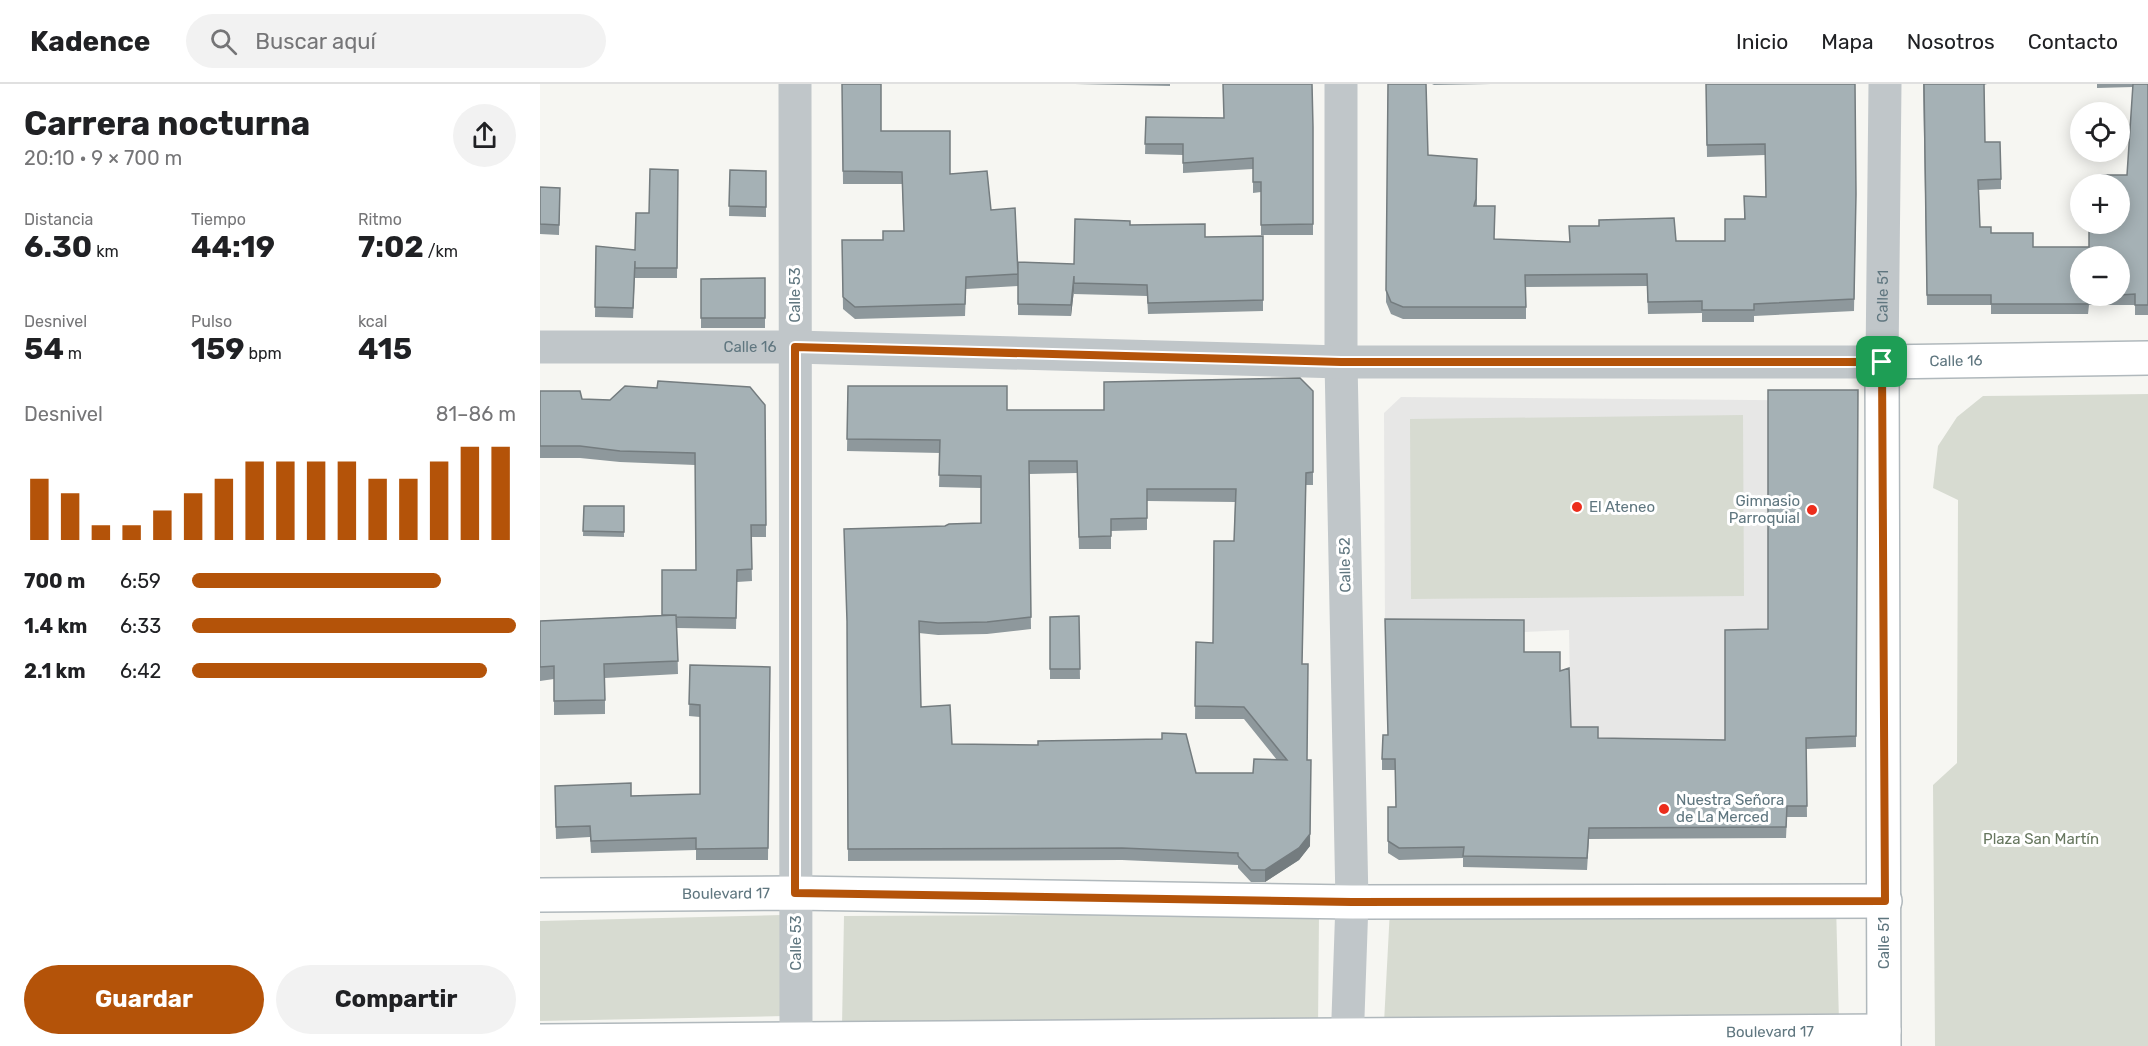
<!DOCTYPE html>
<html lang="es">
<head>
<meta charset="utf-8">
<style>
  :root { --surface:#fff; --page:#f2f2f2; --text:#202124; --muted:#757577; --line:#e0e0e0; --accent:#b45309 }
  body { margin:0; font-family:Rubik,sans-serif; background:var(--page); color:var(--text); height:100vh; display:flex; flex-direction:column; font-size:22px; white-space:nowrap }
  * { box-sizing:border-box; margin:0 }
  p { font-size:20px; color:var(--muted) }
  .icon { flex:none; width:33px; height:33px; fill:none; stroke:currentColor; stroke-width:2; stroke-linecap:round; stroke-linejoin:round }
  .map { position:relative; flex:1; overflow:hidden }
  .details { display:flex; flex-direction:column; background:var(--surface); width:540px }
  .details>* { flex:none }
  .tools { position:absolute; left:1530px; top:18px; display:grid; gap:12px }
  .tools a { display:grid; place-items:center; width:60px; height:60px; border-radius:50%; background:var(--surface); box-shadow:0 3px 15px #0003; font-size:30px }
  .pin { position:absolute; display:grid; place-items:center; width:51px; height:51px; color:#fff; margin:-26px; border-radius:12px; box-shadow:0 3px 9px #0006 }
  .round { display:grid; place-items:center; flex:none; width:63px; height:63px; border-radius:32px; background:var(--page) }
  .overview { display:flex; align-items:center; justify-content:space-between; height:102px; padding:0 24px }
  h1 { font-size:33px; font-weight:700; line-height:45px }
  .metrics { display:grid; grid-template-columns:repeat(3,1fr); gap:9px; height:102px; padding:6px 24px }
  .metrics div { display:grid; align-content:center }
  .metrics b { font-size:30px; font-weight:700 }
  .metrics small { font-size:16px; font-weight:400 }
  .metrics p { font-size:16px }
  .chart { height:168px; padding:12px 24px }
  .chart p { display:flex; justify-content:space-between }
  .chart svg { width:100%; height:108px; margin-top:6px; stroke:var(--accent); stroke-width:6 }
  .button { display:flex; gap:12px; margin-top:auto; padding:12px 24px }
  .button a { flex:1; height:69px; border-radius:36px; background:var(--accent); color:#fff; font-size:24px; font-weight:700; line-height:69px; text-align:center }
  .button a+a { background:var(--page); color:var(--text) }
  ul { padding:0 24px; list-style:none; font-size:20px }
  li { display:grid; grid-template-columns:96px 72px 1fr; align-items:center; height:45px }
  li i { height:15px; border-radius:8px; background:var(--accent) }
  header { display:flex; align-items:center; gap:36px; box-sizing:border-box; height:84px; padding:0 30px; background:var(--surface); border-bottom:2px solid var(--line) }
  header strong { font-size:28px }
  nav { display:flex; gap:33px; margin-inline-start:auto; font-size:21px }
  .search { width:420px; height:54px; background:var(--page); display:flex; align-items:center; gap:15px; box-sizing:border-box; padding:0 21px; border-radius:33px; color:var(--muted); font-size:22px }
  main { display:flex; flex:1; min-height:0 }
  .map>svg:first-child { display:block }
  .built { fill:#e7e7e6 }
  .green { fill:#d7dbd1 }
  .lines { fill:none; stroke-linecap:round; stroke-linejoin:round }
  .secondary-casing { stroke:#b0b8bc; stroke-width:36 }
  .street { stroke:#c0c6c9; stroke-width:33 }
  .secondary { stroke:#fff; stroke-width:33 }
  .wall { fill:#8e989c; fill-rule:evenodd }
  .shaded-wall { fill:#747c7f }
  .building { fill:#a5b1b5; stroke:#747c7f; stroke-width:1.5; fill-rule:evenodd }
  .route-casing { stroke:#fff; stroke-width:12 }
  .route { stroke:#b45309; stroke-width:8 }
  .poi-dot { fill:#ec2d1c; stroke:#fff; stroke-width:2 }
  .labels { text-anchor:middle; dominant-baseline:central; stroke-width:6; stroke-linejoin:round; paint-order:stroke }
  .street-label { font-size:15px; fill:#5f767f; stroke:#fff }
  .poi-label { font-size:15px; fill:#5f767f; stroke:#fff; text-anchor:start }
  .park-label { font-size:15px; fill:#67775f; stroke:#fff }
</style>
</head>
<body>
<header>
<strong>Kadence</strong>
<div class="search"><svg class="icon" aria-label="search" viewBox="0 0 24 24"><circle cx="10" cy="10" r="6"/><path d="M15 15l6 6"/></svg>Buscar aquí</div>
<nav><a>Inicio</a><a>Mapa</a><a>Nosotros</a><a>Contacto</a></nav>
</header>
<main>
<section class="details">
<div class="overview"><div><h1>Carrera nocturna</h1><p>20:10 · 9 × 700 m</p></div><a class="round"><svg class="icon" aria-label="share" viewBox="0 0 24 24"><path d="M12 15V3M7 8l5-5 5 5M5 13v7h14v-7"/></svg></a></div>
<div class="metrics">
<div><p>Distancia</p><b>6.30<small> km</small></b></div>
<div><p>Tiempo</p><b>44:19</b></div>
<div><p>Ritmo</p><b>7:02<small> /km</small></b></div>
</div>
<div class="metrics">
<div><p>Desnivel</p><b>54<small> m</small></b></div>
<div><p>Pulso</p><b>159<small> bpm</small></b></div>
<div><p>kcal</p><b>415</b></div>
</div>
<div class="chart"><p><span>Desnivel</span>81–86 m</p>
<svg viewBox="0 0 160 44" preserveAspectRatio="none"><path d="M5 44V19M15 44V25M25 44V38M35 44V38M45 44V32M55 44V25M65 44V19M75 44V12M85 44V12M95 44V12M105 44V12M115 44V19M125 44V19M135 44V12M145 44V6M155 44V6"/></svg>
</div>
<ul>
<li><b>700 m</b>6:59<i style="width:77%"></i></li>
<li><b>1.4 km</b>6:33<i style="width:100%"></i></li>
<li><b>2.1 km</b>6:42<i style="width:91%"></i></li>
</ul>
<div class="button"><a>Guardar</a><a>Compartir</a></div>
</section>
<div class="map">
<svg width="1608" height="962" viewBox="0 0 1608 962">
  <rect width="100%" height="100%" fill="#f6f6f2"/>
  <!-- built -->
  <path class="built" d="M861 313 1318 317 1316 663 1058 665 1031 655 1029 546 984 548 845 547 844 329Z"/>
  <!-- green -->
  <path class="green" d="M1608 310V962H1395L1393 701 1417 679 1418 416 1393 404 1398 362 1417 333 1443 312Z
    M1203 331 1204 512 871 515 870 335Z
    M1296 820 1299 938 844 939 850 825Z
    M779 830 778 945 302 942 304 832Z
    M242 831 245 932 0 937V837Z"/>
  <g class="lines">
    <defs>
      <g id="secondary">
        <path id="s2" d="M0 811 255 809 812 818 1345 817"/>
        <path id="s3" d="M0 957 1344 947"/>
        <path id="s4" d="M1344 962 1342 278 1608 274"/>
      </g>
    </defs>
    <!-- secondary casing -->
    <use href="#secondary" class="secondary-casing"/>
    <!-- street -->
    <g class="street">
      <path d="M255 0 256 962"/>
      <path d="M801 0V278L812 818 807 962"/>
      <path id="s1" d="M0 263H255L801 278H1342L1345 0"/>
    </g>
    <!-- secondary -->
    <use href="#secondary" class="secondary"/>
  </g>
  <!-- wall -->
  <path class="wall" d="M302 0 341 47 410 90 451 126 478 191 534 180 590 141 665 153 723 152V227L608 230 607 212 534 210V206L531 232 478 231V202L426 205 425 232 315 235 303 225 302 156H343L364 147 362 100H303Z
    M535 0H630V2Z
    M848 0 888 71 937 75V122L955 155 1029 158 1136 157H1185L1204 135V112L1226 113 1225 71 1167 73 1166 0 1316 122 1314 227 1214 232V238H1162V229L1108 230 1107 202 986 203V235H863L851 230 846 218Z
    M892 0H951L894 1Z
    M1383 0H1447L1444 1 1445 58 1461 95V105L1439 106 1440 143 1451 149 1493 163H1549L1561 141 1587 91 1593 3 1557 4V0H1608V231H1595V221H1549L1548 230H1451V221H1387ZM1580 172V212H1540Z
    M606 33 773 43V151H721V108L713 109V85L643 89V71L605 70Z
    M138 86 137 194H95V189L93 234 55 233 56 162 95 166 109 129Z
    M190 86 226 87V133L189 132Z
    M0 103 20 104 19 151 0 150Z
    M225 194V244H161V195Z
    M308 302 467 326H564L773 307V401H766L762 580 767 676 770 762 759 776 725 798H711L698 784V781L582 776 308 777 307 549 405 442 441 439V404L399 403 400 369 307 367ZM537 389 539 465H571V447L607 446V417L695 418 694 457 673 559 656 558 655 635H704L737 676 713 689H656L412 660 381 623 379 549 398 551 447 550 491 545 489 390Z
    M117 304 226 441V453H211L212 497 197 498 196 545 137 544 138 590 65 594V630L14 631V595L0 597V537L122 531 156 486 155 381 80 378 40 374H0V307L42 315 70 316Z
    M1318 306 1316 663 1266 665 1267 733H1247L1246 754 1049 755 1047 786 923 783V774L859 776 848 769V723H856L855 686H842V675L848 651 984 568 1020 587 1031 643 1058 654 1185 656 1228 545Z
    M44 422H84V453L43 452Z
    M539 532 540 595H510V533Z
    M150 581 230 583 228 776H156V766L51 769 50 753 16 755 15 714 160 710V633L149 632Z"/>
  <!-- shaded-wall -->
  <path class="shaded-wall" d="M534 192V206L531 232V221Z
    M771 689 770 762 759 776 725 798V786Z"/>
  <!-- building -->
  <path class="building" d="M302 0H341V47H410V90L447 87 451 126 475 124 478 190 426 193 425 220 315 223 303 213 302 156H343V147H364L362 88 303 87Z
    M683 0H772L773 43V140L721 141V98H713V74L643 79V60H605L606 33 684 34Z
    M848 0H886L888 71 937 75 936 115 934 122H955L954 155 1030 158 1029 142H1059V136L1134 134 1136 157H1185V135H1205L1204 112 1226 113 1225 60 1167 61 1166 0H1315L1316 110 1314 215 1214 220V226H1162V217L1108 218 1107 190 985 191 986 223H863L851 218 846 206Z
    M1384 0H1444L1445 58H1460L1461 95 1438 96 1440 143H1451V149H1493V163H1549V141H1561V140H1580V100H1561V91H1587L1593 0H1608V221H1595V210L1580 211V172H1540V212H1549L1548 220H1451V211H1387Z
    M110 85 138 86 137 184H95V177L93 224 55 223 56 162 95 166 96 129H109Z
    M190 86 226 87V123L189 122Z
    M0 103 20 104 19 141 0 140Z
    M535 135 590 137V141L665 140V153L723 152V216L608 219 607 201 534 199V192L531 221 478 220V178L534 180Z
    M225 194V234H161V195Z
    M760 294 773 307V388L766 389 762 580H768L767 676H771L770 750 759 764 725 786H711L698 772V769L582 764 308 765 307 537 304 445 405 442 409 440 441 439V392L399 391 400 356 307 355 308 302H467V326H564V298ZM489 377H537L539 453 571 452V435L607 434V405H696L694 457H674L673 559 656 558 655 622 704 623 747 676 714 675 713 689H656L646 650 622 649V655L498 657V661L412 660 410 621 381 623 379 537 398 539 447 538 491 533Z
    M118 297 210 303 225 321 226 441H211L212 485 197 486 196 534 136 533V531H122V486H156L155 369 80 367 40 362H0V307H40L42 315 70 316 85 302 117 304Z
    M1228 306H1318L1316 652 1266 654 1267 722H1247L1246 743 1049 744 1047 774 923 772 924 763 859 764 848 757V723H856L855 675H842L843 651H848L845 535 984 536V568H1020V587L1029 584 1031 643H1058V654L1185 656V546L1228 545Z
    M44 422H84V448L43 447Z
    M136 531 138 577 64 580 65 616 14 617V582L0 583V537Z
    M539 532 540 585H510V533Z
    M150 581 230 583 228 764 156 765V754L51 757 50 742 16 743 15 702 91 699V712L160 710V621L149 620Z"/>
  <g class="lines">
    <defs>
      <path id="route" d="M255 263 801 278H1342L1345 817 812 818 255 809Z"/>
    </defs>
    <!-- route casing -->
    <use href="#route" class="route-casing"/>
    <!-- route -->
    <use href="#route" class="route"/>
  </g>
  <!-- markers -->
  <g class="poi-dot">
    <circle cx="1037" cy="423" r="6"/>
    <circle cx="1272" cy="426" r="6"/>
    <circle cx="1124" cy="725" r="6"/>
  </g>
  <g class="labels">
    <!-- street labels -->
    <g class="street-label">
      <text transform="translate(255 211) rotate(-90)">Calle 53</text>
      <text stroke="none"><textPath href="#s1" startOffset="1408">Calle 51</textPath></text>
      <text stroke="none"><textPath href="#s1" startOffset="210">Calle 16</textPath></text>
      <text stroke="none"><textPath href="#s4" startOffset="758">Calle 16</textPath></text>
      <text transform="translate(805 481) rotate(-91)">Calle 52</text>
      <text stroke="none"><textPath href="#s2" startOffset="186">Boulevard 17</textPath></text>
      <text transform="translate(256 859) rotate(-90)">Calle 53</text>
      <text transform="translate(1344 859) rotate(-90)">Calle 51</text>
      <text stroke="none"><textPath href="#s3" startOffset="1230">Boulevard 17</textPath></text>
    </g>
    <!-- poi labels -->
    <g class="poi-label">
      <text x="1260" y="417" text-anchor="end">Gimnasio<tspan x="1260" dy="17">Parroquial</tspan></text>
      <text x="1049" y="423">El Ateneo</text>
      <text x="1136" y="716">Nuestra Señora<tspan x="1136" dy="17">de La Merced</tspan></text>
    </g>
    <!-- park labels -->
    <g class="park-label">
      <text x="1501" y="755">Plaza San Martín</text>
    </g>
  </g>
</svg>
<div class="tools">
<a><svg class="icon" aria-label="locate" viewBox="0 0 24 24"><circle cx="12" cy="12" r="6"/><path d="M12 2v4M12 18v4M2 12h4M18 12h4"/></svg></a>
<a>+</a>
<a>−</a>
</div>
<div class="pin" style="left:1342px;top:278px;background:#1e9e55"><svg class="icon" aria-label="arrive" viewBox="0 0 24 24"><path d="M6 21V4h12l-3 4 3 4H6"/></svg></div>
</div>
</main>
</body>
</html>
